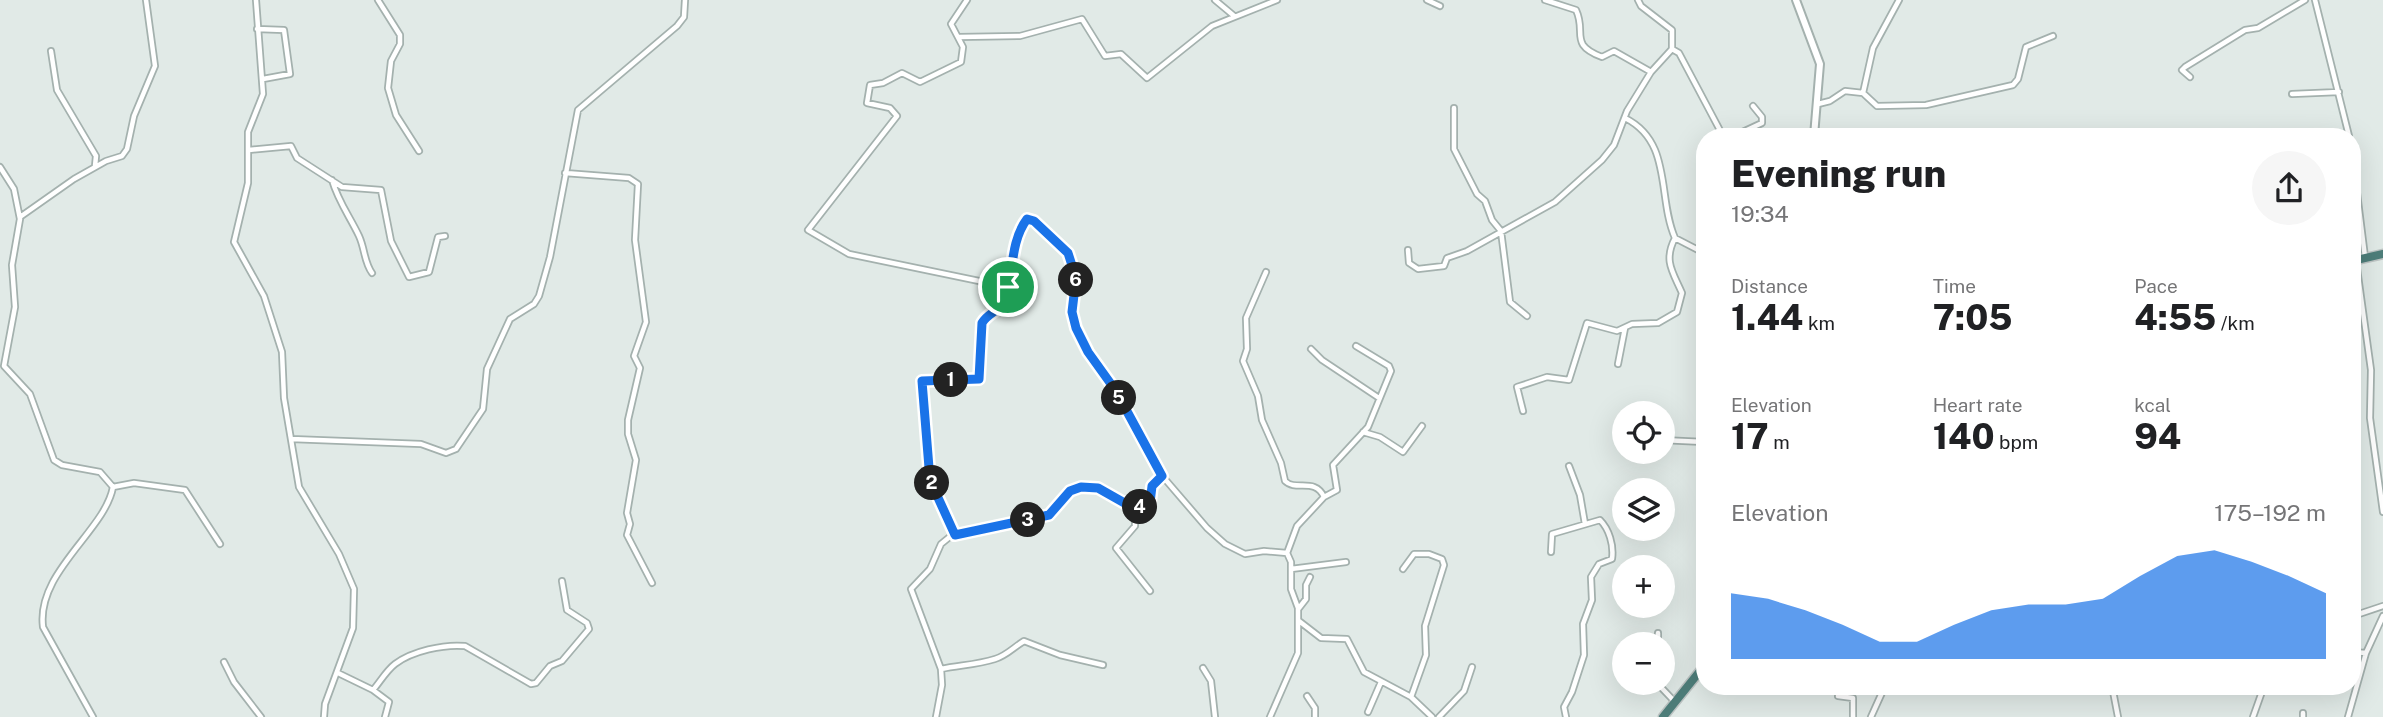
<!DOCTYPE html>
<html lang="en">
<head>
<meta charset="utf-8">
<style>
  :root { --surface:#fff; --page:#f6f6f6; --text:#202124; --muted:#757577; --accent:#1a73e8 }
  body { margin:0; font-family:"Public Sans",sans-serif; background:var(--page); color:var(--text); height:100vh; display:flex; flex-direction:column; font-size:26px; white-space:nowrap }
  * { box-sizing:border-box; margin:0 }
  p { font-size:23px; color:var(--muted) }
  .icon { flex:none; width:38px; height:38px; fill:none; stroke:currentColor; stroke-width:2; stroke-linecap:round; stroke-linejoin:round }
  .map { position:relative; flex:1; overflow:hidden }
  .panel { position:absolute; left:1696px; top:128px; width:665px; height:567px; display:flex; flex-direction:column; background:var(--surface); border-radius:28px; box-shadow:0 7px 28px #0002 }
  .panel>* { flex:none }
  .buttons { position:absolute; left:1612px; top:401px; display:grid; gap:14px }
  .buttons a { display:grid; place-items:center; width:63px; height:63px; border-radius:50%; background:var(--surface); box-shadow:0 7px 28px #0002; font-size:35px }
  .pin { position:absolute; display:grid; place-items:center; width:60px; height:60px; color:#fff; margin:-30px; border:4px solid #fff; border-radius:50%; box-shadow:0 2px 7px #0007 }
  .km { position:absolute; width:35px; height:35px; margin:-18px; border-radius:50%; background:#222; color:#fff; font-size:19px; line-height:35px; text-align:center }
  .round { display:grid; place-items:center; flex:none; width:74px; height:74px; border-radius:37px; background:var(--page) }
  .summary { display:flex; align-items:center; justify-content:space-between; height:119px; padding:0 35px }
  h1 { font-size:38px; font-weight:800; line-height:52px }
  .metrics { display:grid; grid-template-columns:repeat(3,1fr); gap:10px; height:119px; padding:7px 35px }
  .metrics div { display:grid; align-content:center }
  .metrics b { font-size:35px; font-weight:800 }
  .metrics small { font-size:19px; font-weight:400 }
  .metrics p { font-size:19px }
  .chart { height:196px; padding:14px 35px }
  .chart p { display:flex; justify-content:space-between }
  .chart svg { width:100%; height:126px; margin-top:7px; fill:var(--accent); opacity:.7 }
  .map>svg:first-child { display:block }
  .lines { fill:none; stroke-linecap:round; stroke-linejoin:round }
  .minor-casing { stroke:#a4b1ae; stroke-width:8 }
  .tertiary-casing { stroke:#a4b1ae; stroke-width:10 }
  .trunk-casing { stroke:#bdc4c3; stroke-width:11 }
  .minor { stroke:#fff; stroke-width:4.5 }
  .tertiary { stroke:#fff; stroke-width:6 }
  .trunk { stroke:#4e7e7a; stroke-width:8 }
  .route-casing { stroke:#fff; stroke-width:14 }
  .route { stroke:#1a73e8; stroke-width:9 }
</style>
</head>
<body>
<div class="map">
<svg width="2383" height="717" viewBox="0 0 2383 717">
  <rect width="100%" height="100%" fill="#e1eae7"/>
  <g class="lines">
    <defs>
      <path id="minor" d="M256 0 263 94 248 132V183L234 242 264 296 282 352 284 398 299 487 339 554 354 589 353 628 325 704 324 717
        M378 0 400 35V44L391 61 388 88 396 115 419 151
        M967 0 951 24 963 47 961 62 920 82 902 73 883 83 870 85 867 103 890 108 897 116 808 230 849 254 1008 287
        M1215 0 1233 15
        M1427 0 1440 6
        M1545 0 1576 10C1587 33 1568 44 1602 57L1614 51 1651 72
        M1638 0 1641 6 1672 30V49
        M2315 0 2349 136
        M257 29 284 30 290 74 263 79
        M959 37 1020 36 1082 19 1105 56 1121 54 1147 78 1212 26 1277 0
        M51 51 57 90 96 156 95 166
        M2190 77 2182 70 2185 67 2245 30 2258 28 2305 0
        M1863 93 1873 48 1899 0
        M2292 94 2339 92
        M1818 104 1830 101 1845 91 1863 93 1877 106 1926 105 2013 85 2018 79 2026 47 2053 36
        M1454 108V149L1477 194 1485 201 1492 220 1501 231 1510 302 1527 316
        M1625 118C1673 142 1657 197 1675 238L1704 253
        M1734 136 1762 123V117L1753 106
        M2121 136 2124 133
        M249 150 291 146 297 158 342 187 381 190 391 241 409 277 429 272 438 237 445 236
        M2352 153 2365 257
        M0 167 14 189 20 219 12 265 15 307 4 366 30 394 54 460 62 465 100 472 113 487C105 531 36 572 43 627L93 717
        M565 173 629 178 638 184 635 240 646 322 634 356 640 368 628 420V434L636 460 627 513 630 524 627 535 652 583
        M332 180C338 201 350 217 359 236 365 249 364 262 372 273
        M20 217 74 179 106 161 122 156 127 149 134 116 155 66 146 0
        M1408 250 1409 263 1418 269 1444 266 1447 258 1467 251 1555 202 1602 160 1614 145 1627 111 1651 72 1672 49 1679 53 1723 136
        M2356 261 2371 370 2370 418 2383 512
        M1266 272 1246 318 1247 349 1243 361 1258 396 1262 420 1281 463 1285 481C1296 492 1315 477 1324 497L1297 526 1287 553
        M1311 349 1322 360 1379 398
        M1618 364 1625 328
        M1523 411 1517 387 1547 377 1569 380 1587 323 1617 331 1632 324 1658 323 1677 312 1682 293C1673 272 1663 261 1675 238
        M1363 432 1380 437 1403 452 1422 426
        M291 439 421 444 446 453 456 449 483 409 487 369 510 319 534 304 539 296 550 257 578 110 677 26 684 17 685 0
        M1662 440 1704 442
        M1569 466 1580 495 1585 524
        M113 487 134 483 185 490 220 544
        M1324 497 1337 490 1333 465 1368 427 1391 371 1389 366 1356 346
        M1135 509V526L1116 548 1150 591
        M955 535 931 480 922 381 979 379 982 323 986 317 999 310 1007 296 1017 242 1025 221 1029 219 1067 253 1076 282 1072 306 1073 322 1088 352 1116 391 1158 471 1207 528 1225 544 1245 554 1264 551 1287 553
        M1551 552 1552 534 1600 520C1609 529 1614 545 1612 559L1599 564 1591 577 1592 600 1583 624 1584 655 1572 692 1564 707 1566 717
        M1291 569 1346 562
        M1403 569 1414 554H1429L1442 559 1444 565 1425 626 1426 655 1411 697
        M1299 608 1306 599V585L1310 577
        M2352 613 2356 615 2383 606
        M1299 621 1321 638 1347 639 1364 672 1411 697 1432 717
        M1658 633V644
        M2352 652 2366 653
        M224 662 234 682 261 717
        M1203 668 1211 681 1215 717
        M941 669C960 665 976 665 995 659 1006 656 1014 647 1024 641L1060 655 1103 665
        M338 673 373 690C380 682 386 671 395 664 412 651 444 644 465 646L531 684 536 683 550 666 562 661 589 629 587 623 567 610 562 581
        M1656 682 1675 702
        M2112 686 2118 717
        M373 690 389 702 385 717
        M1307 696 1315 708V717
        M1838 696 1853 698V717
        M1368 712 1381 682
        M2303 713V717
        M936 717 942 685 941 669 911 589 930 569 941 544 952 535 1049 515 1070 491 1081 487 1099 488 1135 509 1150 503 1152 486 1162 476
        M1270 717 1298 653V608L1291 589V562L1287 553
        M1439 717 1464 691 1472 667
        M1871 717 1885 686
        M2253 717 2264 686
        M2348 717 2366 653 2383 616"/>
      <path id="tertiary" d="M1796 0 1820 64 1814 136"/>
      <path id="trunk" d="M2352 261 2383 254
        M1663 717 1704 666"/>
    </defs>
    <!-- minor casing -->
    <use href="#minor" class="minor-casing"/>
    <!-- tertiary casing -->
    <use href="#tertiary" class="tertiary-casing"/>
    <!-- trunk casing -->
    <use href="#trunk" class="trunk-casing"/>
    <!-- minor -->
    <use href="#minor" class="minor"/>
    <!-- tertiary -->
    <use href="#tertiary" class="tertiary"/>
    <!-- trunk -->
    <use href="#trunk" class="trunk"/>
  </g>
  <g class="lines">
    <defs>
      <path id="route" d="M1027 219 1034 221 1068 253 1076 278 1072 312 1076 328 1088 352 1116 391 1162 476 1152 486 1150 503 1135 509 1098 488 1081 487 1070 491 1049 515 955 535 930 480 922 381 979 379 982 323C989 311 1003 311 1007 295 1013 271 1011 240 1027 219Z"/>
    </defs>
    <!-- route casing -->
    <use href="#route" class="route-casing"/>
    <!-- route -->
    <use href="#route" class="route"/>
  </g>
</svg>
<div class="buttons">
<a><svg class="icon" aria-label="locate" viewBox="0 0 24 24"><circle cx="12" cy="12" r="6"/><path d="M12 2v4M12 18v4M2 12h4M18 12h4"/></svg></a>
<a><svg class="icon" aria-label="layers" viewBox="0 0 24 24"><path d="M12 4l9 5-9 5-9-5zM3 14l9 5 9-5"/></svg></a>
<a>+</a>
<a>−</a>
</div>
<div class="pin" style="left:1008px;top:287px;background:#1e9e55"><svg class="icon" aria-label="arrive" viewBox="0 0 24 24"><path d="M6 21V4h12l-3 4 3 4H6"/></svg></div>
<b class="km" style="left:951px;top:380px">1</b>
<b class="km" style="left:932px;top:483px">2</b>
<b class="km" style="left:1028px;top:520px">3</b>
<b class="km" style="left:1140px;top:507px">4</b>
<b class="km" style="left:1119px;top:398px">5</b>
<b class="km" style="left:1076px;top:280px">6</b>
<section class="panel">
<div class="summary"><div><h1>Evening run</h1><p>19:34</p></div><a class="round"><svg class="icon" aria-label="share" viewBox="0 0 24 24"><path d="M12 15V3M7 8l5-5 5 5M5 13v7h14v-7"/></svg></a></div>
<div class="metrics">
<div><p>Distance</p><b>1.44<small> km</small></b></div>
<div><p>Time</p><b>7:05</b></div>
<div><p>Pace</p><b>4:55<small> /km</small></b></div>
</div>
<div class="metrics">
<div><p>Elevation</p><b>17<small> m</small></b></div>
<div><p>Heart rate</p><b>140<small> bpm</small></b></div>
<div><p>kcal</p><b>94</b></div>
</div>
<div class="chart"><p><span>Elevation</span>175–192 m</p>
<svg viewBox="0 0 160 44" preserveAspectRatio="none"><path d="M0 44V21L10 23L20 27L30 32L40 38L50 38L60 32L70 27L80 25L90 25L100 23L110 15L120 8L130 6L140 10L150 15L160 21V44z"/></svg>
</div>
</section>
</div>
</body>
</html>
